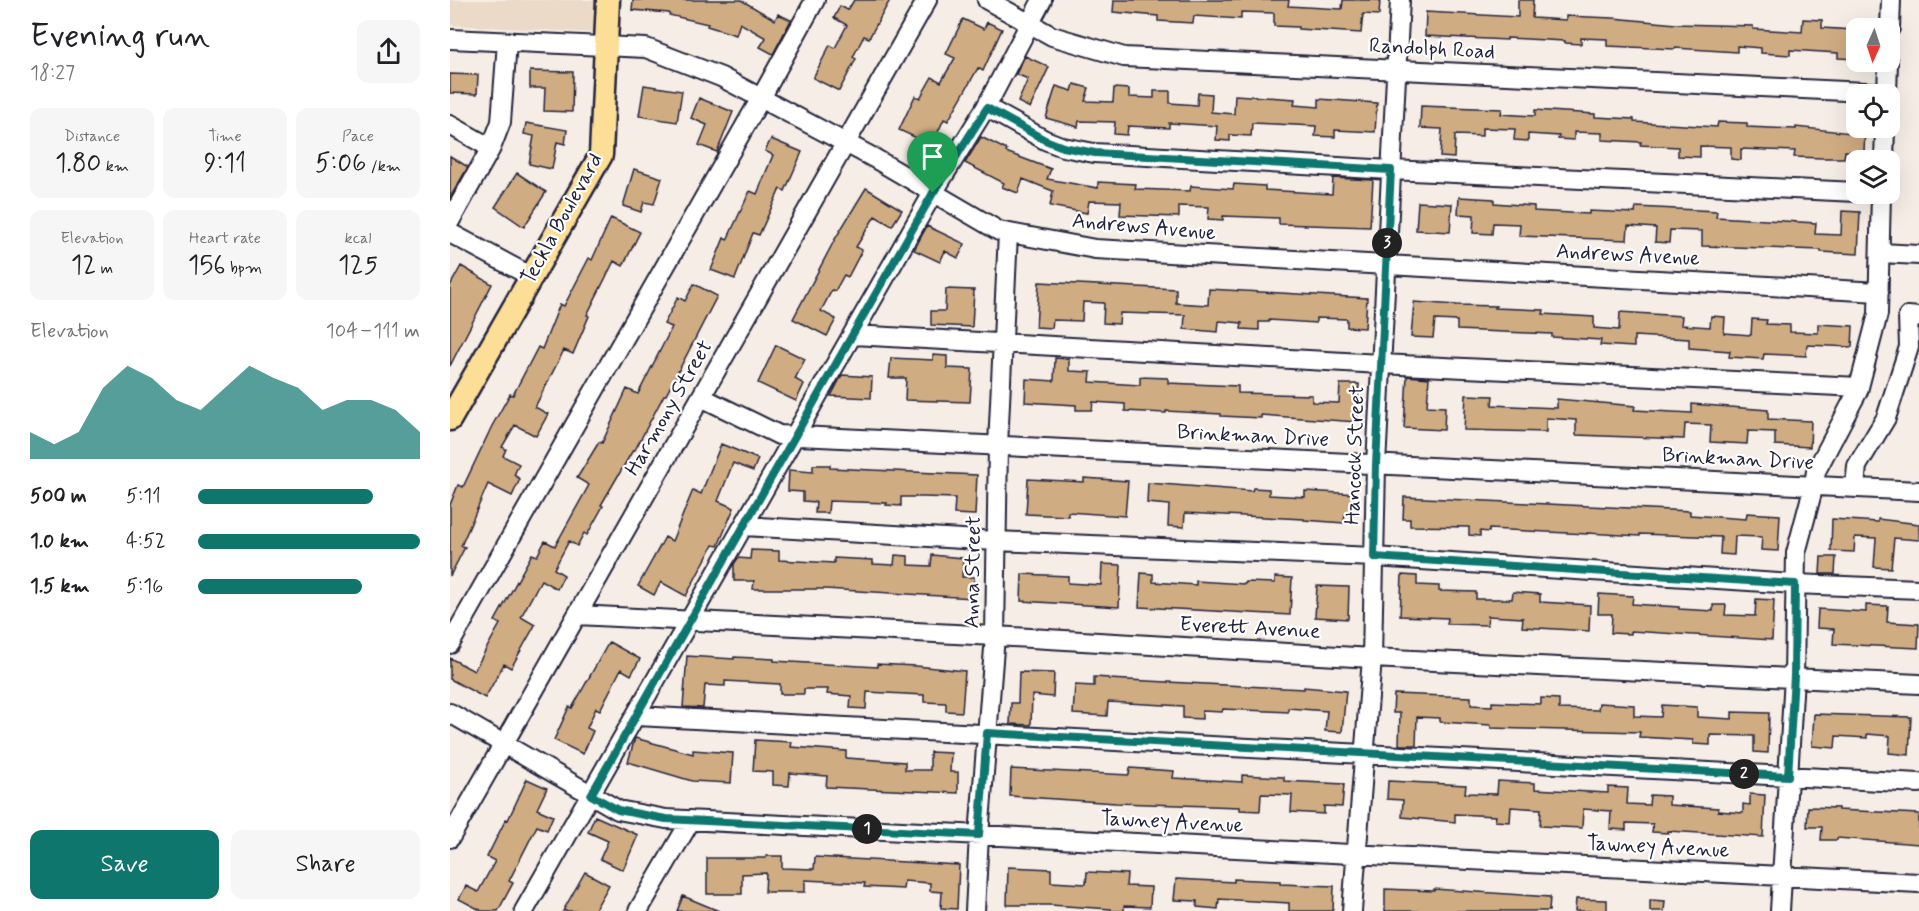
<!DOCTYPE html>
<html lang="en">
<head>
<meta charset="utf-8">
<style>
  :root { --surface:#fff; --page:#f6f6f6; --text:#202124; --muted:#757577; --accent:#0f766e }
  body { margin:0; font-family:Mynerve,sans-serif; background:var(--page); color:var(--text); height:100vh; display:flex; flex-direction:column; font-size:22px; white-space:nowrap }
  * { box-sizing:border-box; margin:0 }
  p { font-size:20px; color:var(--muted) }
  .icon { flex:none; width:33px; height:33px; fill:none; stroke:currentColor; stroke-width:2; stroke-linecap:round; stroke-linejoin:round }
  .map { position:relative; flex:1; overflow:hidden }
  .panel { display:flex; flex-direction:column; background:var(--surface); width:450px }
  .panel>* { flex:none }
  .needle { width:39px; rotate:183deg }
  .fabs { position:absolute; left:1396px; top:18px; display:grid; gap:12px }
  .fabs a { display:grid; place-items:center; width:54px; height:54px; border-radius:12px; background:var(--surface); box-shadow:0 6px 24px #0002; font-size:30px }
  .pin { position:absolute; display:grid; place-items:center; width:51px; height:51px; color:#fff; margin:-62px -26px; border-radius:50% 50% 50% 0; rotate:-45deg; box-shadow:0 0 6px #0007 }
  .pin .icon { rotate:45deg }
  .km { position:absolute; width:30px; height:30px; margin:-15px; border-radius:50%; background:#222; color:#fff; font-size:16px; line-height:30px; text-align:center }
  .round { display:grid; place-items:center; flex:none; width:63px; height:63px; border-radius:12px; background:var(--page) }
  .head { display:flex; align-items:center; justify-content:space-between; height:102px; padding:0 30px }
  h1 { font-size:33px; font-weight:600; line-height:45px }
  .stats { display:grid; grid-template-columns:repeat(3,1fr); gap:9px; height:102px; padding:6px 30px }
  .stats div { display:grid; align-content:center; border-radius:12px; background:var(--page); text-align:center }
  .stats b { font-size:26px; font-weight:600 }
  .stats small { font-size:16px; font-weight:400 }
  .stats p { font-size:16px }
  .chart { height:168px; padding:12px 30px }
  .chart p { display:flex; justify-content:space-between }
  .chart svg { width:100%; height:108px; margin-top:6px; fill:var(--accent); opacity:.7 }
  .primary-button { display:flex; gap:12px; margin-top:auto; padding:12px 30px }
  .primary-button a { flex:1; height:69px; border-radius:12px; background:var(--accent); color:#fff; font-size:24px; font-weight:600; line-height:69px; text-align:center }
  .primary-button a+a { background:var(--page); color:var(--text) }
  ul { padding:0 30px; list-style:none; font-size:20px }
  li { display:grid; grid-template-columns:96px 72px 1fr; align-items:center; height:45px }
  li i { height:15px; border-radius:8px; background:var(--accent) }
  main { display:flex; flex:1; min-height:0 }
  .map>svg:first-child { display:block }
  .built { fill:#ebdac8 }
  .building { fill:#d0ac83; stroke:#22223b; stroke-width:1.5 }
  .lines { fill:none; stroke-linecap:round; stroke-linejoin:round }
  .minor-casing { stroke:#22223b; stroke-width:22 }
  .major-casing { stroke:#22223b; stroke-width:27 }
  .minor { stroke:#fff; stroke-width:18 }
  .major { stroke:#fcde96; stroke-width:22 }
  .route-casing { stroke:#fff; stroke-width:12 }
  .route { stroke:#0f766e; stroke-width:8 }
  .labels { text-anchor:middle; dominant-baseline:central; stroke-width:4.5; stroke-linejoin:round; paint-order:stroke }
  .street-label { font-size:21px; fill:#22223b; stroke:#fff }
</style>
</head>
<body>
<main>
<section class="panel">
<div class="head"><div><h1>Evening run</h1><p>18:27</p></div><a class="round"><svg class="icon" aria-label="share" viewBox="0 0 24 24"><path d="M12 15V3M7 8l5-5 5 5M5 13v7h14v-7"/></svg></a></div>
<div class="stats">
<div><p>Distance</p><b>1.80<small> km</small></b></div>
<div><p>Time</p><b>9:11</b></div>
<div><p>Pace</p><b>5:06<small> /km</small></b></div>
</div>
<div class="stats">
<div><p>Elevation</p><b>12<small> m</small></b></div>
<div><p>Heart rate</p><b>156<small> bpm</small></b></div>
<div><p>kcal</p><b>125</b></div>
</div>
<div class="chart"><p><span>Elevation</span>104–111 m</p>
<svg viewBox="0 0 160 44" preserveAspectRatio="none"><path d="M0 44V33L10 38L20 33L30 15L40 6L50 11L60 20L70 24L80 15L90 6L100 11L110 15L120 24L130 20L140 20L150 24L160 33V44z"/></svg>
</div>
<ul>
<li><b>500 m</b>5:11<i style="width:79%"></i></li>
<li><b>1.0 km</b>4:52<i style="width:100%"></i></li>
<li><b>1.5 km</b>5:16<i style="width:74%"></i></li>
</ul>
<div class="primary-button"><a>Save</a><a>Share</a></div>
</section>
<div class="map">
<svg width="1469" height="911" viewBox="0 0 1469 911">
  <rect width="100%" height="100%" fill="#f6eee6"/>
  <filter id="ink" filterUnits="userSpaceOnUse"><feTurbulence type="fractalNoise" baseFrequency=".0167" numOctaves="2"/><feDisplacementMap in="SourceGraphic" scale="12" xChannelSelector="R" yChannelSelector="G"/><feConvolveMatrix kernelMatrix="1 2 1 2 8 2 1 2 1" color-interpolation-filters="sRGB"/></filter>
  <g filter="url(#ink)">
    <!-- built -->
    <path class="built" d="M0 0H147L145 33 0 25Z"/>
    <!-- building -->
    <path class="building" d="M183 0H291L325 20 328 14 341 20 323 54 310 47 316 38 290 23 286 35 257 26 258 24 219 15V13L182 10Z
      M404 0H440L419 38 414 36 403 57 406 59 389 91 363 78 380 45 385 48 397 25 384 18 390 6 398 10Z
      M664 0H839L838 6 892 9 893 0H930L929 15 913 14 911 33 848 29V27L824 26V13L791 12V19L744 16 743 23 708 21V16L663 12Z
      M1068 0H1083L1082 18 1116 20V16L1163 18 1226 24 1303 26V29L1352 32 1353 19 1372 20V28L1404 30V36H1407V59L1388 58V53L1340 50V55L1311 53V48L1287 46V52L1225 48V49L1157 46V39L1131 38V44L1115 43V41L1057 38V40L975 36 976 12 1068 17Z
      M513 19 534 29 537 22 552 29 533 71 528 68 498 121 494 119 482 145 449 130 465 96 470 98 482 77 491 82 505 58 496 54Z
      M575 56 599 67 580 108 568 102 578 79 566 74Z
      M80 71 123 72 122 112 94 111 95 88H80Z
      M0 74 28 75 27 94 0 93Z
      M624 84 639 88 635 101 663 102 664 88 679 89V97L704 98V91H720V103L747 105 748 93 762 94 761 112 784 114 785 95 845 99 844 105 869 107V99L927 103 925 132 885 130V137L865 136 866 126 802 123 801 136 780 135V141L766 140 767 126 719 123V128L678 126 677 135 664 134 665 122 629 121 628 127 596 118 606 86 622 91Z
      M194 85 232 91 227 122 189 116Z
      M249 98 283 112 267 152 249 145 257 125 241 118Z
      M971 106 1052 109 1051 114 1085 116V110L1099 111 1145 114V117L1184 119V122L1267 127 1268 122 1297 123V127L1346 129V127L1401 133V127L1415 128 1414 152 1395 151 1394 158H1372L1344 157 1345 151 1291 149V160L1281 159V147L1250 146V157L1228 156V147L1190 145 1191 142 1152 140V133L1124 132V140L1108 139 1109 136 1078 134V141L1064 140 1065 129 1032 128V136L1005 135 1004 158 990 157 992 129 970 128Z
      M76 123 117 130 115 144 107 142 102 169 79 164 84 136 74 134Z
      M531 137 557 150 556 152 601 169 597 179 648 188V182L686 184 685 189 740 191 741 186 783 189 784 184 815 186V190L882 194 883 178 923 180 920 227 829 224V218L773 216V220L758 219 759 207 729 206V217L670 215 671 202 639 201 637 213 600 206 603 191 573 179 568 193 552 187 554 183 515 163Z
      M321 139 352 152 335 191 330 189 309 235 303 233 285 279 261 270 274 238 277 240 300 191 307 194 323 155 315 151Z
      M0 156 18 167 0 198Z
      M184 169 212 178 204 204 194 202 191 212 173 206Z
      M67 173 96 192 74 227 45 207Z
      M416 188 452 210 442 226 425 216 406 247 412 250 398 277 394 275 385 291 382 290 371 311 386 319 377 336 343 319 385 239Z
      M1009 197 1044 199V203L1084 206V211L1139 214V211L1185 213 1186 207 1267 211 1266 217 1366 223 1365 234 1391 235 1392 211 1410 212 1408 254 1371 252V250L1252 246V231L1220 230 1219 243 1205 242 1206 228 1178 226 1177 240 1069 236 1070 224 1043 223 1042 234 1023 233 1024 215 1008 214Z
      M968 202 1002 204 1000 232 966 230Z
      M161 218 190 232 173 266 164 261 137 315 139 316 123 354 114 350 85 407 98 414 86 436 65 425 52 447 56 449 53 456 69 464 64 475 70 479 62 496 38 484 11 546 15 547 0 576V505L8 485 13 487 42 426 60 394 63 395 88 347 92 349 110 304 114 306 139 258 142 260Z
      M477 226 515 244 508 258 495 251 490 262 464 250Z
      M11 266 42 284 0 366V286Z
      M589 282 726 289V303L758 305 759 289 917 298 915 328 897 327V319L866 318V323L819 320V322H809V330L791 329 792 323 769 321 768 332 734 329 735 315 670 313 669 324 653 323 654 303 633 302 632 321 603 320 602 328 586 327Z
      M244 284 267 296 216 395H214L185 450H183L151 505 153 506 137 535 134 533 127 546 119 541 104 569 114 575 107 589 91 580 71 617 85 625 61 668 54 664 35 698 0 679V658L24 671 50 624 45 621 82 554 87 556 95 541 105 546 139 485 127 478 149 442 152 443 177 389 188 394 222 327 214 324 228 297 235 301Z
      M496 289 524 290 522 327 481 325V311H495Z
      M964 302 1007 305 1046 306 1045 308 1094 310 1093 314 1144 317V328L1169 330 1170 312 1232 316 1231 325 1260 327 1261 316 1275 317 1274 333 1301 335 1302 319 1317 320 1316 324 1340 325V332L1368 333V324L1403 326 1402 347 1357 345 1356 356 1314 354 1313 359 1279 357 1280 351 1239 348V339L1184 336V347L1150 345 1151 340 1102 337V334L1007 330V321L985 320 983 338 961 337Z
      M326 345 355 359 345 379 354 384 346 401 308 383Z
      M483 355 497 356V368L522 369 520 402 455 400 456 378H439L441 358 483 360Z
      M605 358 619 359V371L641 372 640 382 690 385V377L718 378V383L788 386V393L862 395V402L889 403 890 384H909L907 422 811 415V418L771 416V414L716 411V413L675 411V404L643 402 642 410H626V405L575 402 576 379 604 381Z
      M392 375 422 377 421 398 381 396Z
      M957 376 979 378 977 406 995 407 994 430 954 428Z
      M1016 395 1043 396 1042 405 1107 408V399L1185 406 1184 410 1242 413V404L1318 410V419L1361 421 1360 447 1325 445V432L1298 431 1297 444 1260 442 1261 425 1235 424 1234 439 1126 435V420L1096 418V432L1014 430Z
      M271 444 308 459 303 471 283 463 268 501 284 508 268 546 263 545 236 596 211 582 204 595 188 586 215 537 222 541 243 490 251 494Z
      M363 465H380V468L527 475 525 515 504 514 505 498 473 497H451V506L436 505 437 503 379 501 378 513H365L366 502 353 501V492L338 491 339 470 363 472Z
      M634 478 678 481 675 516 618 512V516L576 514 578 479 634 482Z
      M698 483 802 491 803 488 819 489V495L855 497V491L908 494 907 515 895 514 894 523 854 520V519L735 513 734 527 718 526 719 505 697 503Z
      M954 497 1240 511V515L1296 519 1297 513 1330 515 1328 551 1311 550 1312 537 1285 536 1284 555 1270 554 1271 537 1190 534V536L1137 533V534L1039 529V532L1030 531V536L1019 535V527L960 526V519H953Z
      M1382 519 1428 522V519L1469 524V540L1444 538 1441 568 1424 567 1426 538 1405 537 1404 552 1381 551Z
      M301 550 329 551V560L384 563V558L423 560V564L444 565 445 555 458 556V565L481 566 482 555 513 558 512 577H524L523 598 375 589H303L304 581H284V564L288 558 300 559Z
      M1371 557H1386L1385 574H1370Z
      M652 564 671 565 669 607 571 601 572 574 618 576V583L651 585Z
      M691 573 703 574V582L746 585V581L795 584 796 582 825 583V577L842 578 840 615 689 607Z
      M952 575 967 576V585L989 586V591L1026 592V599H1062L1063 592 1090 594V602L1140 605 1139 631 1072 627 1073 618 1038 616 1037 625 997 624 998 618 950 616Z
      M867 586 899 587 898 619 865 617Z
      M1149 594 1183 596 1182 604 1229 607V609L1263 611V605H1276L1275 615 1305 616 1306 599 1324 600 1322 640 1181 631V634L1161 633 1162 614H1148Z
      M1416 605 1438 606 1437 622 1469 624 1468 648 1383 644 1384 629 1367 628 1368 609 1416 612Z
      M159 642 190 659 181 675 171 669 150 710 146 708 137 728 143 731 133 754 104 740 119 707 122 708Z
      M237 656 284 659V657L324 659V661L427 667V664L466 666 515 671 512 712 496 711V703L474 702V695L417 692 416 709 400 708 401 696 377 694 378 689H354V694H330V684L275 681V686L255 685 253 708 233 707Z
      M569 672 604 673 603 697 582 695 581 725 560 724 561 703H568Z
      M644 677 659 678V679L854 689V687L896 691 892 732 875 731 877 711 838 708V712L773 709 772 712 752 711V719L733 718V706L658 702 657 716 623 714 625 685 644 686Z
      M944 694 1021 697V705L1042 706V702L1091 704V698L1109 699V709L1148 710 1149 703 1184 705V716L1211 717 1212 705 1247 707V717L1282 719V712L1319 713 1318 753 1304 752V736L1260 735V745L1243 744V740L1189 737 1190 732 1041 728V725L990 722V718L967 717 966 745H949L950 713H943Z
      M1364 714 1461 717 1459 755 1439 753 1440 736 1417 734V738L1386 736 1385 748 1362 746Z
      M185 738 243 754V750L283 753 281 783 242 781 178 762Z
      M305 740 342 742 341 747 396 751V758L455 762V770H480V752L501 753 500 772H508V793L376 787 377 776 340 773 339 786 323 785V772L303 771Z
      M680 768 724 771 723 778 792 782V775L834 777V781L894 784 892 807 874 806V814L841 812 842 795 811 794 810 811 790 810V807L666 803 560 796 561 769 679 775Z
      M77 779 97 788 87 809 103 816 97 830 87 826 59 881 63 883 48 911H32L9 899 16 886 28 892 45 861 37 857 56 819 58 820Z
      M938 781 1016 785 1015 793 1047 794 1048 781 1085 783V789L1158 793V787L1178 788 1177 804 1199 805 1200 795 1219 796V805L1268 808V811L1293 813V804L1300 805V794L1315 795 1313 837 1218 831V833L1202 832 1203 824 1176 823V830L1160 829 1161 811 1133 809 1132 828 1090 826 1091 809 1061 807 1060 822 1045 821 1046 816 1005 814V822L952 817 953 800 937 799Z
      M1358 807 1388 808V810L1469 814V844L1387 838V840H1371L1372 827H1357Z
      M145 816 188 835 173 870 150 859 158 841 138 832Z
      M316 856H332V868L364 869 365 857 509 865 507 909 491 908 492 892 480 891V883L454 881 453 889 414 887 415 883 355 880V892H315L316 873 292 874V894H257V858H316Z
      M558 867 601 869V882L636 884 637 872 677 874 676 886 701 887 700 907 674 906V911H661V909L600 905H557Z
      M135 872 159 885 144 911H113Z
      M726 879 784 882V879L830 881V884L884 886 883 911H839V903L769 899 768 909 747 907V901L724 900Z
      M935 889 984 891V889L1100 897 1099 911H935Z
      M233 896 269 911H227Z
      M1126 899 1157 900V911H1125Z
      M1200 900 1215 901 1214 911H1200Z"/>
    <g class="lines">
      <defs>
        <path id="minor" d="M537 0 602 36 674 57 1437 93
          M1440 28 1441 0
          M0 39 196 48 271 77 424 158 549 231 645 249 1429 292
          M1437 94 1438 62
          M536 107 595 140 613 147 644 153 941 170 1407 192
          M0 125 41 148
          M1434 160 1435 128
          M0 221 41 148 51 122 57 42
          M0 233 82 277
          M1431 253 1469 255
          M403 335 931 364 1409 387
          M251 397 329 435 1469 491
          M1405 487 1407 466 1436 418 1459 347 1458 316 1469 317
          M294 526 546 541 924 557 1345 584 1469 589
          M127 615 545 636 922 658 1469 684
          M0 644 311 98 365 0
          M0 713 168 810 216 819 1469 883
          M187 716 1469 783
          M0 838 477 0
          M74 911 483 193 536 107 592 0
          M188 911 241 820
          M525 911 529 835 545 636 548 446 558 233
          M902 911 922 658 926 465 950 0
          M1330 911 1344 677 1346 553 1364 485 1366 471 1408 391 1428 314 1431 194"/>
        <path id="major" d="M0 419 151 155 158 0"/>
      </defs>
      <!-- minor casing -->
      <use href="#minor" class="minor-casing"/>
      <!-- major casing -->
      <use href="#major" class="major-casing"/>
      <!-- minor -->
      <use href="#minor" class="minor"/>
      <!-- major -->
      <use href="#major" class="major"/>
    </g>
  </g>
  <g class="lines" filter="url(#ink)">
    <defs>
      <path id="route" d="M537 108 595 140 613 147 645 153 941 170 926 465 924 557 1345 584 1344 676 1338 776 537 733 529 835 216 819 168 810 141 795 483 193Z"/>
    </defs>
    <!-- route casing -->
    <use href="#route" class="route-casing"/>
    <!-- route -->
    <use href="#route" class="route"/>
  </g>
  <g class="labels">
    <!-- street labels -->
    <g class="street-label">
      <text transform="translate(982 49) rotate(3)">Randolph Road</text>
      <text transform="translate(112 219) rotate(-61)">Teckla Boulevard</text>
      <text transform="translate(694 227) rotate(5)">Andrews Avenue</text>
      <text transform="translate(1178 255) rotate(3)">Andrews Avenue</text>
      <text transform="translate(219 408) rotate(-60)">Harmony Street</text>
      <text transform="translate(803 436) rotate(3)">Brinkman Drive</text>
      <text transform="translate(905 455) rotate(-88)">Hancock Street</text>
      <text transform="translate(1288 459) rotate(3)">Brinkman Drive</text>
      <text transform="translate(523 572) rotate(-89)">Anna Street</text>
      <text transform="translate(800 628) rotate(3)">Everett Avenue</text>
      <text transform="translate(722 822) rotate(3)">Tawney Avenue</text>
      <text transform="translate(1208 847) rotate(3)">Tawney Avenue</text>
    </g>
  </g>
</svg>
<div class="fabs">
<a><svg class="needle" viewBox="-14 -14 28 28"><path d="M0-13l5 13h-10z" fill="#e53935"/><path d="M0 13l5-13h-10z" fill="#757577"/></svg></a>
<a><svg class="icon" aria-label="locate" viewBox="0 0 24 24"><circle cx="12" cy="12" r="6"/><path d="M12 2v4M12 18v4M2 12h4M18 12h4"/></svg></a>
<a><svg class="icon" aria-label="layers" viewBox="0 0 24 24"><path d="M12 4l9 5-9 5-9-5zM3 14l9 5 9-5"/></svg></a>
</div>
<div class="pin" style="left:483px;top:193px;background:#1e9e55"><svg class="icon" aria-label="arrive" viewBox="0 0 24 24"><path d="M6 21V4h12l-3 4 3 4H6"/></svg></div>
<b class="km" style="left:417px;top:829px">1</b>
<b class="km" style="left:1294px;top:774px">2</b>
<b class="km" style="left:937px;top:243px">3</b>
</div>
</main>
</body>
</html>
